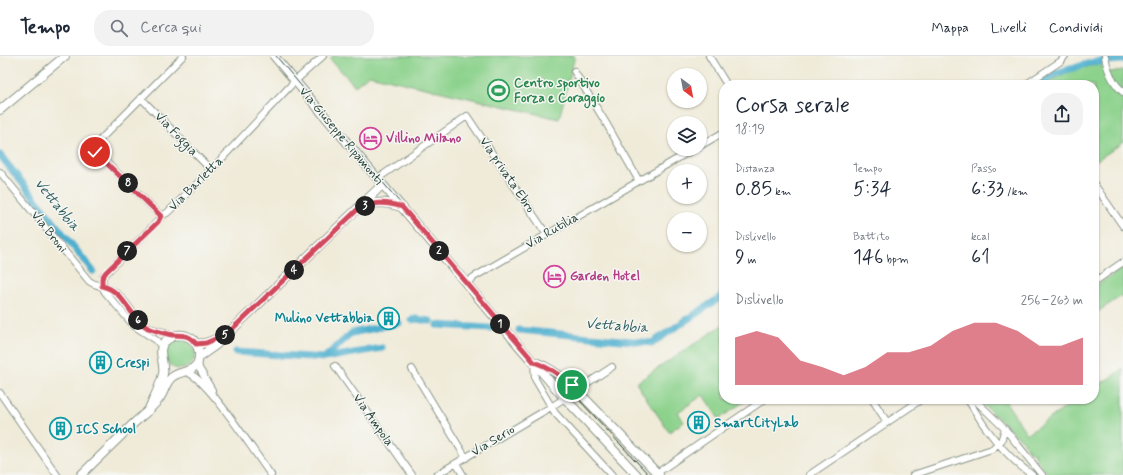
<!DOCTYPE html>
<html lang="it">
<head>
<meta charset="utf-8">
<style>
  :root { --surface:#fff; --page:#f2f2f3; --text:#1f2937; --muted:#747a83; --line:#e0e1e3; --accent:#d1495b }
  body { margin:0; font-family:Mynerve,sans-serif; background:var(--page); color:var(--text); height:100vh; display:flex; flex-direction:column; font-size:15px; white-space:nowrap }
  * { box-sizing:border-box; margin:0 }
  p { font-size:13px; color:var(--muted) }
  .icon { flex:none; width:22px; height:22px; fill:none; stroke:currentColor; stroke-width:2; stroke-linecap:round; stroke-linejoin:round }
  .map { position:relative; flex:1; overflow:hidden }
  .drawer { position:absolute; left:719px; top:24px; width:380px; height:324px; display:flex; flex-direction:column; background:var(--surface); border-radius:16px; box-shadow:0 1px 3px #0004 }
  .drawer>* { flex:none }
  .needle { width:26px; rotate:148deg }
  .buttons { position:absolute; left:667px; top:12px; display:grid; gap:8px }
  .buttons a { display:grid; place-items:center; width:40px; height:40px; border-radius:50%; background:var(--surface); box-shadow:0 1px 3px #0004; font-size:20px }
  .pin { position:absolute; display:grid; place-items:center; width:34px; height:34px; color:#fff; margin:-17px; border:2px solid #fff; border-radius:50%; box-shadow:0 1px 4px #0007 }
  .km { position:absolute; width:20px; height:20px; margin:-10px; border-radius:50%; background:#222; color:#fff; font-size:11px; line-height:20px; text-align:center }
  .round { display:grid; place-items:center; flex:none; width:42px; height:42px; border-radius:16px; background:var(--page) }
  .summary { display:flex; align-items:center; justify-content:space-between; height:68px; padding:0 16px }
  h1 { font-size:22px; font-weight:600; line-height:30px }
  .stats { display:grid; grid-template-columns:repeat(3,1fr); gap:6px; height:68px; padding:4px 16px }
  .stats div { display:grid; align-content:center }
  .stats b { font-size:20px; font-weight:600 }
  .stats small { font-size:11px; font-weight:400 }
  .stats p { font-size:11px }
  .chart { height:112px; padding:8px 16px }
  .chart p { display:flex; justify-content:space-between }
  .chart svg { width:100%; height:72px; margin-top:4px; fill:var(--accent); opacity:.7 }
  header { display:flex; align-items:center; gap:24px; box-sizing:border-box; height:56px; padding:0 20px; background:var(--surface); border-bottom:1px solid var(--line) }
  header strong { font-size:19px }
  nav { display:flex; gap:22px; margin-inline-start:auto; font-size:14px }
  .search { width:280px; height:36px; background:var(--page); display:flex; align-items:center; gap:10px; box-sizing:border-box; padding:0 14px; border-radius:16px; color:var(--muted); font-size:15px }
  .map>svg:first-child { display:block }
  .green { fill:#8cd28c; stroke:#568860 }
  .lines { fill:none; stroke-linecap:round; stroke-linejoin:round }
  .canal { stroke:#50b0cf; stroke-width:7 }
  .street-casing { stroke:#889486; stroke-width:8 }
  .secondary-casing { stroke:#889486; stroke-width:10 }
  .street { stroke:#fff; stroke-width:6 }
  .secondary { stroke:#fff; stroke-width:8 }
  .tram { stroke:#1f3d34; stroke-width:1 }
  .route-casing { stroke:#fff; stroke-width:8 }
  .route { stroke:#d1495b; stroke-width:5 }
  .labels { text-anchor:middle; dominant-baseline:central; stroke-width:3; stroke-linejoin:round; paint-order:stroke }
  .leisure-label { font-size:13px; font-weight:bold; fill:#27864d; stroke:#f6f6f2; text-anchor:start }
  .street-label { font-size:13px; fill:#1f3d34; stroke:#f6f6f2 }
  .hotel-label { font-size:13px; font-weight:bold; fill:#b23c85; stroke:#f6f6f2; text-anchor:start }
  .culture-label { font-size:13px; font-weight:bold; fill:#0d838f; stroke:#f6f6f2; text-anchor:start }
  .water-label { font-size:14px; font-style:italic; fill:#2e6062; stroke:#f6f6f2 }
</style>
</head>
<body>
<header>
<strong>Tempo</strong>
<div class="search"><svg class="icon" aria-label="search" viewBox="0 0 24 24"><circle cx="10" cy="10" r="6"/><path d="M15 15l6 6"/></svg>Cerca qui</div>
<nav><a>Mappa</a><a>Livelli</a><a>Condividi</a></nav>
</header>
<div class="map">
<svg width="1123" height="419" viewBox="0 0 1123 419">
  <rect width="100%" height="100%" fill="#f6f6f2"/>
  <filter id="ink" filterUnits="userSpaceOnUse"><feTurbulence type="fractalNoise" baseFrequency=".025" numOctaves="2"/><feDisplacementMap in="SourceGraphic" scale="8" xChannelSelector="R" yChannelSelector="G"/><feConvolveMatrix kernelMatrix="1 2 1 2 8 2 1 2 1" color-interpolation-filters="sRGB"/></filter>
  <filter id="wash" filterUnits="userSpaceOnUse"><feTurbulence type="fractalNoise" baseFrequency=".012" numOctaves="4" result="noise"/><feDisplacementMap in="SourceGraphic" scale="16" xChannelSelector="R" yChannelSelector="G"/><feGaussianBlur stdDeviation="0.9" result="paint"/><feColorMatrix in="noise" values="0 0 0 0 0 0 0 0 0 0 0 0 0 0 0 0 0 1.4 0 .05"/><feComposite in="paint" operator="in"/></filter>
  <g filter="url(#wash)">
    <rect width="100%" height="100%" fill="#f0ebd9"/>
    <!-- green -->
    <path class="green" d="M333 0H575L559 63 369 19 355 30 330 3Z
      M1101 8 1105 17 1123 14V87L1094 106V29H1044C1064 16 1078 12 1101 8Z
      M1123 212V239L1094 258V231Z
      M724 268V343H748L719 363 703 339 678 356 684 366 669 376 636 327Z
      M165 298a15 15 0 1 1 30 0a15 15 0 1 1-30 0Z
      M1123 313V419H1049L1037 404 1034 397 1029 395 1022 384 977 343H1004L1027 378 1078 343H1094V332Z"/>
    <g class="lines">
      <!-- canal -->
      <path class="canal" d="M1038 29 1056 17 1093 6 1123 4
        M0 99 93 215
        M412 264 416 263 430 265
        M437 269 491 272
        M519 274 652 287 724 239
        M236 296 324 302 352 277 399 267
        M325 302 382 292"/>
    </g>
  </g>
  <g filter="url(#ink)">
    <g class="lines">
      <defs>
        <path id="street" d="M709 0 727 29
          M1105 0C1107 14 1112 26 1123 36
          M574 15 606 67 639 125
          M806 29H814
          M1025 29 1061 5 1065 0
          M141 42 211 114
          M700 90 724 76
          M0 116 89 225C97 231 107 230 115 236 124 242 133 258 141 267L149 272 175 279
          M377 123 467 60 547 179
          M1094 128 1123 170
          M161 160 92 92 183 0
          M1094 226 1123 206
          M466 227 474 221 694 93
          M162 291 156 284 134 270 105 236 102 230 103 220 158 165 161 160 167 157 211 114 294 26 323 0
          M198 305 199 312 212 334
          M534 306 535 323 555 357 612 419
          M335 310 412 419
          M412 313 466 402
          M186 316C207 321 256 399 271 419
          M0 337 57 419
          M872 343 887 366
          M967 343C974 352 979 363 986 372 999 390 1014 406 1032 419
          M974 343 1005 373 1042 419
          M456 407 463 419
          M657 417 765 343
          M436 419 551 351 612 311
          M809 419 922 343
          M913 419 992 393 1001 385 1005 373"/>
        <path id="secondary" d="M274 0 519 290 560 337 637 419
          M0 54 65 0
          M361 151C374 145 388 146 402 151
          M196 288 206 287 222 281
          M199 301 216 289 382 129
          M535 306C549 311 560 320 572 329L659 419
          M81 419C98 402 116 385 133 368 142 360 152 352 159 343 164 337 165 328 171 322 179 313 201 319 199 296 198 290 195 284 189 281 184 278 177 278 172 281 152 290 166 305 163 318 160 331 153 343 148 355"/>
      </defs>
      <!-- street casing -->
      <use href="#street" class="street-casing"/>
      <!-- secondary casing -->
      <use href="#secondary" class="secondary-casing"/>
      <!-- street -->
      <use href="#street" class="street"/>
      <!-- secondary -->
      <use href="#secondary" class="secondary"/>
      <!-- tram -->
      <path class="tram" d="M276 0 522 291 535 305 568 332 649 419"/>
    </g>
  </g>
  <g class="lines" filter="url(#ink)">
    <defs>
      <path id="route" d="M95 96 161 160 158 166 106 216 102 222V230C125 235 129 262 148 272 153 274 169 279 175 279 185 280 190 279 196 288L206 287 227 278 357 154C372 146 385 145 402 151L534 306C549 311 560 319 572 329"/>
    </defs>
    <!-- route casing -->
    <use href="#route" class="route-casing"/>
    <!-- route -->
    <use href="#route" class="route"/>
  </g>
  <!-- icons -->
  <defs>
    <symbol id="stadium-ring" viewBox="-11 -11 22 22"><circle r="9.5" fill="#f6f6f2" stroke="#2e9e5b" stroke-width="1.5"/><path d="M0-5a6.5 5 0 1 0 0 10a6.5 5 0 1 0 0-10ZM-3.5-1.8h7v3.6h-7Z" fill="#2e9e5b"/></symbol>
    <symbol id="hotel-ring" viewBox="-11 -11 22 22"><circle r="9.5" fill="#f6f6f2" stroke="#d1479c" stroke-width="1.5"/><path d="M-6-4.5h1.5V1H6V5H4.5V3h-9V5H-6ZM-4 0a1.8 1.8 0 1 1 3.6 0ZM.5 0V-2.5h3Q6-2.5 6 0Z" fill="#d1479c"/></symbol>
    <symbol id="building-ring" viewBox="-11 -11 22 22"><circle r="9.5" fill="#f6f6f2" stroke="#0f9aa8" stroke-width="1.5"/><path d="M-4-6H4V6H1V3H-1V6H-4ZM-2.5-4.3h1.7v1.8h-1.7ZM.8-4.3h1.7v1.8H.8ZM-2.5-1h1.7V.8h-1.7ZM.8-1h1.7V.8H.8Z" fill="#0f9aa8"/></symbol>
  </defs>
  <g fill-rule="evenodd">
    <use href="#stadium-ring" x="486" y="22" width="25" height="25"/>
    <use href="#hotel-ring" x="358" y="70" width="25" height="25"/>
    <use href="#hotel-ring" x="542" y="208" width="25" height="25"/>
    <use href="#building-ring" x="376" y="250" width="25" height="25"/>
    <use href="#building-ring" x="88" y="294" width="25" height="25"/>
    <use href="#building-ring" x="686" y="354" width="25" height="25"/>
    <use href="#building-ring" x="48" y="360" width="25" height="25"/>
  </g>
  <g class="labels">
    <!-- leisure labels -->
    <g class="leisure-label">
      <text x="514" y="27">Centro sportivo<tspan x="514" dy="15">Forza e Coraggio</tspan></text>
    </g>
    <!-- street labels -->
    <g class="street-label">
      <text transform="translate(176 78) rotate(46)">Via Foggia</text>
      <text transform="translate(341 80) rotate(50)">Via Giuseppe Ripamonti</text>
      <text transform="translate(507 119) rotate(56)">Via privata Ebro</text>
      <text transform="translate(196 128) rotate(-45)">Via Barletta</text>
      <text transform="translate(552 175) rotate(-30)">Via Rutilia</text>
      <text transform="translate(49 176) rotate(51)">Via Broni</text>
      <text transform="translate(373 364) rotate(55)">Via Ampola</text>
      <text transform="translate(493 385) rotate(-31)">Via Serio</text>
    </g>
    <!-- hotel labels -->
    <g class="hotel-label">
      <text x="386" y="82">Villino Milano</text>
      <text x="570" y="220">Garden Hotel</text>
    </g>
    <!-- culture labels -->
    <g class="culture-label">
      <text x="374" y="262" text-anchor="end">Mulino Vettabbia</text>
      <text x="116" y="307">Crespi</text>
      <text x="714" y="367">SmartCityLab</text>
      <text x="76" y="373">ICS School</text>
    </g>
    <!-- water labels -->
    <g class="water-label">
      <text transform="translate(57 149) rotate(51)">Vettabbia</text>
      <text transform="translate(617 270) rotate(4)">Vettabbia</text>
    </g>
  </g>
</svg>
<div class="buttons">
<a><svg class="needle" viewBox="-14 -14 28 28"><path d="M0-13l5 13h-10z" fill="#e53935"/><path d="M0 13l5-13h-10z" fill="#747a83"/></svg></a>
<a><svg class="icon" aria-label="layers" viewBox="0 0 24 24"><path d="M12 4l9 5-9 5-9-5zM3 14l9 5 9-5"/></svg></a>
<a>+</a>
<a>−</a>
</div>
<div class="pin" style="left:572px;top:329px;background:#1e9e55"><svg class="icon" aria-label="arrive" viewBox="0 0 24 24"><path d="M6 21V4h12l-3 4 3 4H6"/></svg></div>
<div class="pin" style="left:95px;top:96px;background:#d93025"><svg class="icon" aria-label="check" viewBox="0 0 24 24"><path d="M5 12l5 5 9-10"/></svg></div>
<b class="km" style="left:500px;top:268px">1</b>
<b class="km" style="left:439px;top:195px">2</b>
<b class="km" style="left:365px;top:150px">3</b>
<b class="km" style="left:294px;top:214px">4</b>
<b class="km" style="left:225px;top:279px">5</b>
<b class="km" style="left:138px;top:264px">6</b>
<b class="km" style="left:127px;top:195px">7</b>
<b class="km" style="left:128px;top:127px">8</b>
<section class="drawer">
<div class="summary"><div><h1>Corsa serale</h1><p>18:19</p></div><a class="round"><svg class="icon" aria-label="share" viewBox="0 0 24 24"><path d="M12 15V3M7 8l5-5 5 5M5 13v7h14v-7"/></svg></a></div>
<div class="stats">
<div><p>Distanza</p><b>0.85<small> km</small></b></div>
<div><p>Tempo</p><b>5:34</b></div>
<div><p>Passo</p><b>6:33<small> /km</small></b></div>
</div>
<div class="stats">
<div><p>Dislivello</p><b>9<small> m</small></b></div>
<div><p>Battito</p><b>146<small> bpm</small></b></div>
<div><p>kcal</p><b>61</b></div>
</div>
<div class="chart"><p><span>Dislivello</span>256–263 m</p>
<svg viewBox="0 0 160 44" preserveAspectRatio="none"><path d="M0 44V15L10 11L20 15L30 29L40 33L50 38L60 33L70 24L80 24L90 20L100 11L110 6L120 6L130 11L140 20L150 20L160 15V44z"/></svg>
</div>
</section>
</div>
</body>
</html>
